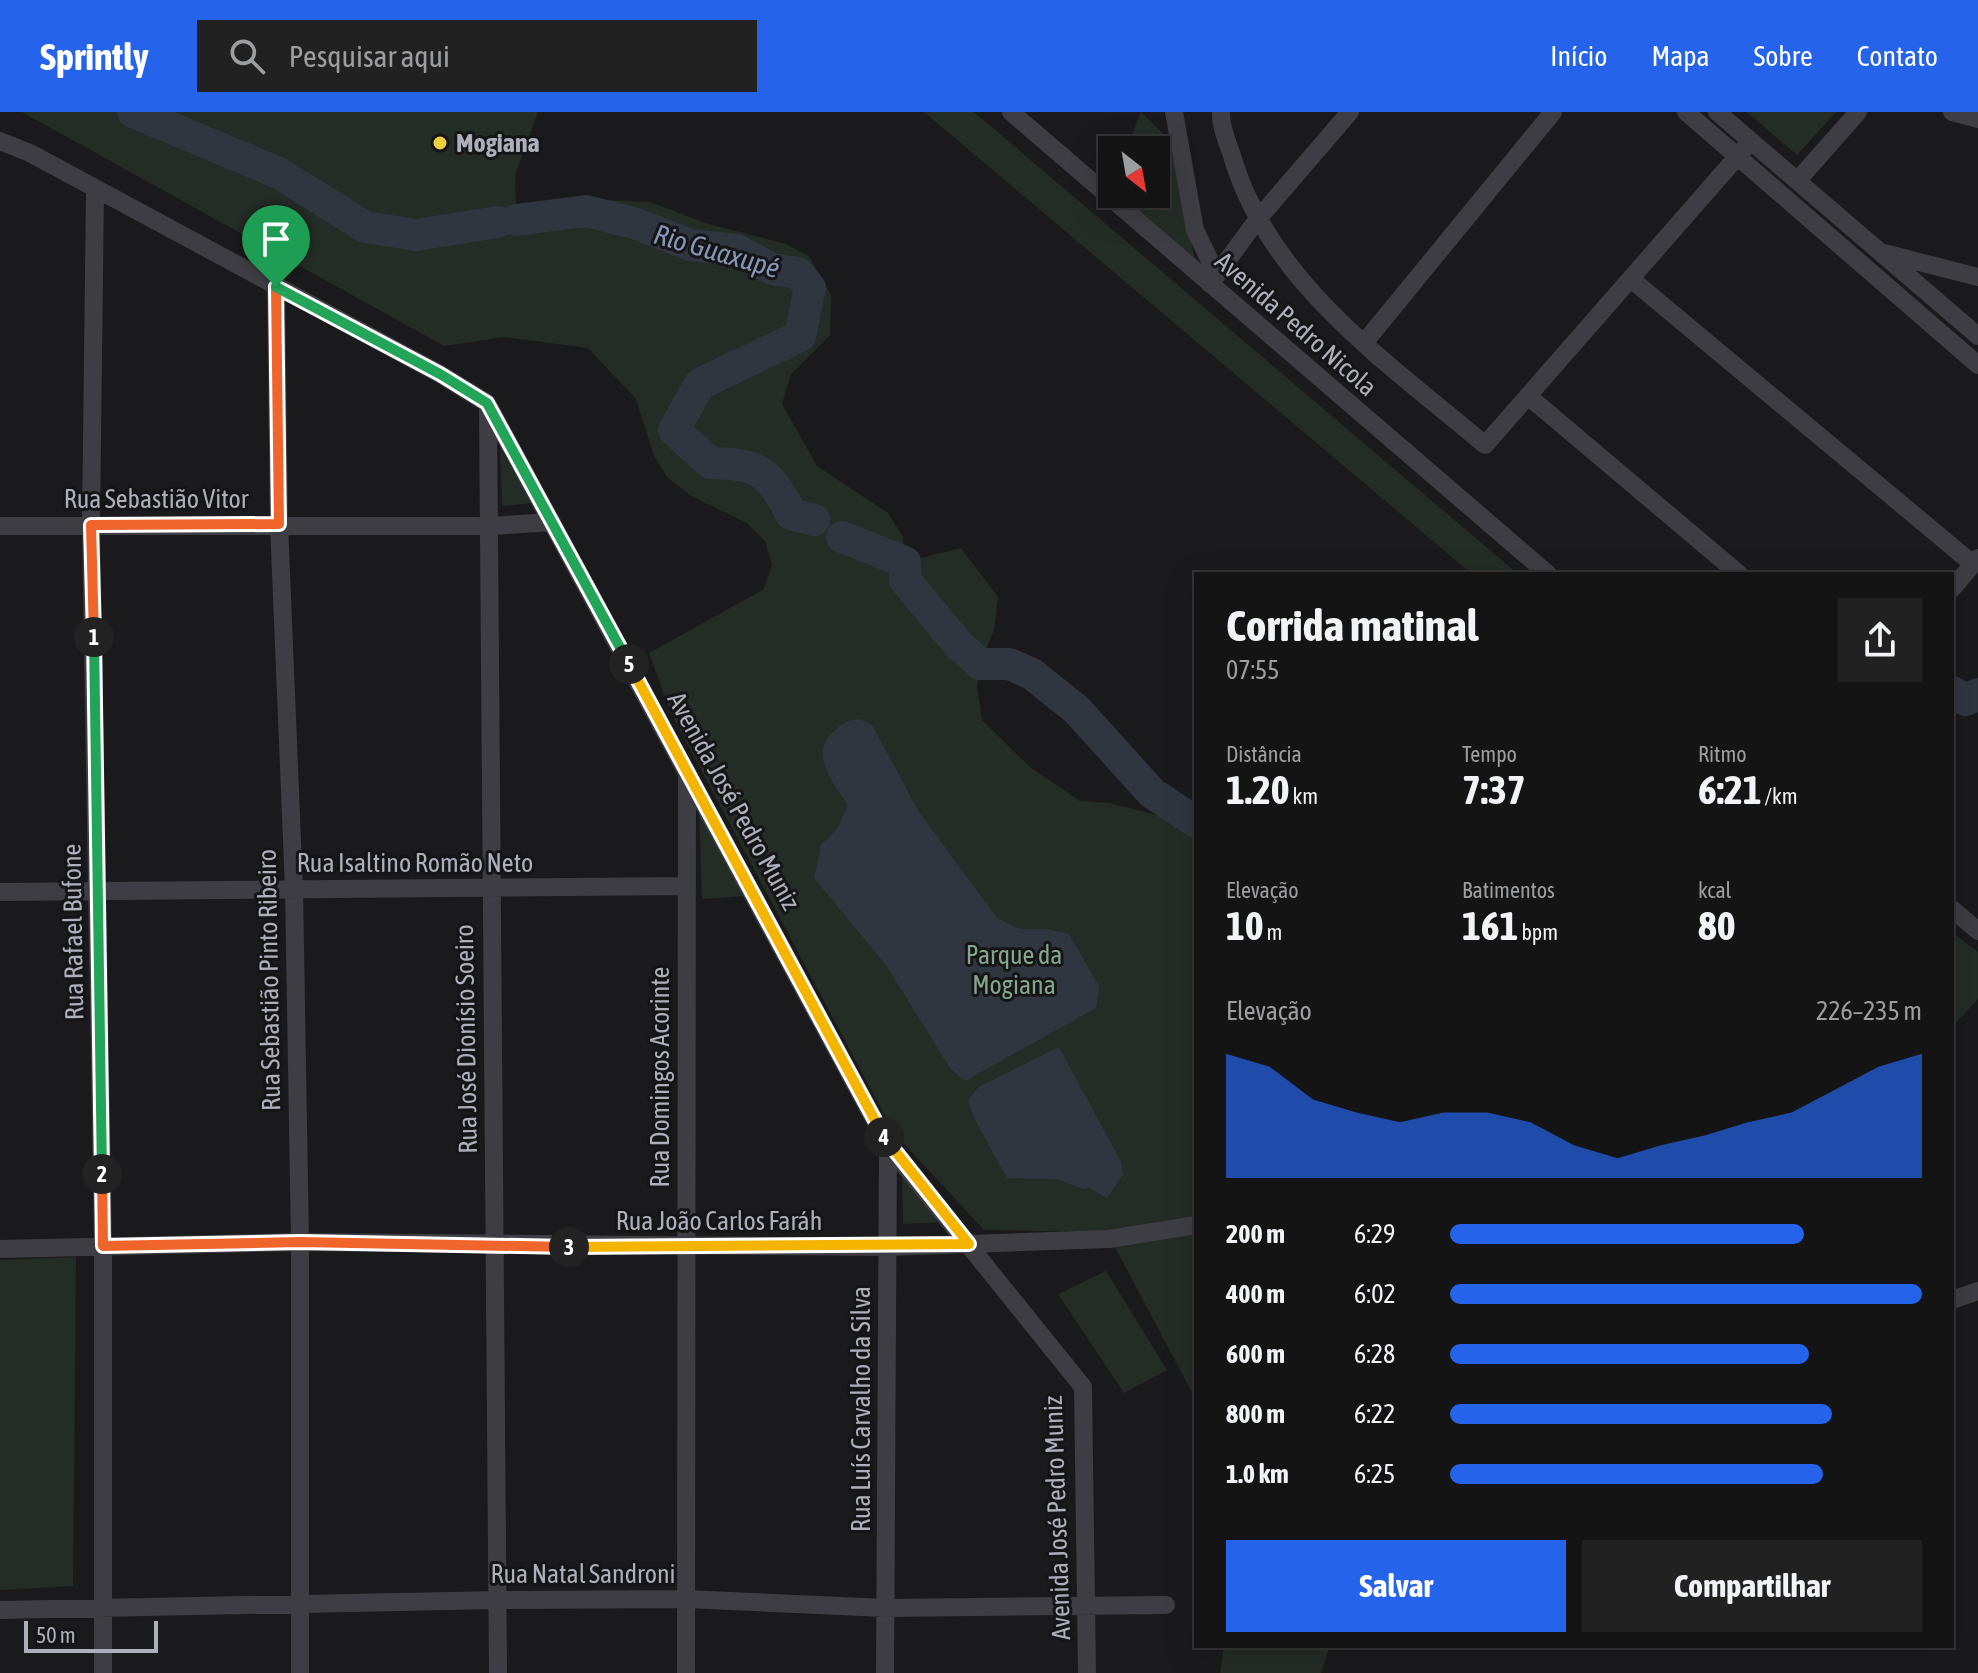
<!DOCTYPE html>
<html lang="pt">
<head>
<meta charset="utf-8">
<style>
  :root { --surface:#141415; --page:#212122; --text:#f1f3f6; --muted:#9d9ea0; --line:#333334; --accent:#2563eb }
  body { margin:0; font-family:"Asap Condensed",sans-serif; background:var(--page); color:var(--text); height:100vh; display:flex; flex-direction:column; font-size:30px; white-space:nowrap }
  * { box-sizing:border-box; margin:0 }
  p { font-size:26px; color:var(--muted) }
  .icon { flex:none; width:44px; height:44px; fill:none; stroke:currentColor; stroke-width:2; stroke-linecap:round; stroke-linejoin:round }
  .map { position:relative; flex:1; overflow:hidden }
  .side { position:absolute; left:1194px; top:460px; width:760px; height:1076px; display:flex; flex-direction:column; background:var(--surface); border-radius:0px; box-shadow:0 8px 32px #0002,0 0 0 2px var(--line) }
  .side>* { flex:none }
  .needle { width:52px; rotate:149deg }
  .buttons { position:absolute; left:1098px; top:24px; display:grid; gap:16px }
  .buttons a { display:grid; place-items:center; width:72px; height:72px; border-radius:0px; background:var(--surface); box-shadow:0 8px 32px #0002,0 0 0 2px var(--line); font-size:40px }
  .scale { position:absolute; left:24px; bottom:20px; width:134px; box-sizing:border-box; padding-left:8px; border:4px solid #adafbb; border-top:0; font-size:22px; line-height:28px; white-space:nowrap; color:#adafbb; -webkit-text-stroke:6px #151517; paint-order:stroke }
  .pin { position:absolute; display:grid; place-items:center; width:68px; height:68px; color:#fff; margin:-82px -34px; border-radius:50% 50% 50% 0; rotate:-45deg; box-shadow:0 0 8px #0007 }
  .pin .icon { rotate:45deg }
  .km { position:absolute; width:40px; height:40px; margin:-20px; border-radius:50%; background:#222; color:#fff; font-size:22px; line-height:40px; text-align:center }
  .round { display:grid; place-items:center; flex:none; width:84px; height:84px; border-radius:0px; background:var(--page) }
  .summary { display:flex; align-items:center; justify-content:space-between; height:136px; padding:0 32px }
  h1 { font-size:44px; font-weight:700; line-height:60px }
  .figures { display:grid; grid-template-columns:repeat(3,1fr); gap:12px; height:136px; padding:8px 32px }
  .figures div { display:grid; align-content:center }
  .figures b { font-size:40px; font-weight:700 }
  .figures small { font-size:22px; font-weight:400 }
  .figures p { font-size:22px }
  .chart { height:224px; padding:16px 32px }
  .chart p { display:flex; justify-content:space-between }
  .chart svg { width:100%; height:144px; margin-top:8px; fill:var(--accent); opacity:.7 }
  .primary-button { display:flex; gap:16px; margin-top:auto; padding:16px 32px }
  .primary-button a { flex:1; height:92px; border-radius:0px; background:var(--accent); color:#fff; font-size:32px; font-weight:700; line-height:92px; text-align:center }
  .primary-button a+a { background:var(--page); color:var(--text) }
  ul { padding:0 32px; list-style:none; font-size:26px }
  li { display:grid; grid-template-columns:128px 96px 1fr; align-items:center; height:60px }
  li i { height:20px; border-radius:10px; background:var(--accent) }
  header { display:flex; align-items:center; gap:48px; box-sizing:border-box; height:112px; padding:0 40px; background:var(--accent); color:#fff }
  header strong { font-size:38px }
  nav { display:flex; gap:44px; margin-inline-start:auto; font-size:28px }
  .search { width:560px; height:72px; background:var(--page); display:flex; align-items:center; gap:20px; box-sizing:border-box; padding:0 28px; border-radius:0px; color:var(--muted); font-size:30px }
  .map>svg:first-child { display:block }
  .green { fill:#242c26 }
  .water { fill:#303640 }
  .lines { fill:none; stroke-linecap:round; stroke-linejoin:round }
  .river { stroke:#303640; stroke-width:32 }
  .minor { stroke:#3d3d43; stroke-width:18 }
  .split-1-casing { stroke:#fff; stroke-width:16 }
  .split-2-casing { stroke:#fff; stroke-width:16 }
  .split-3-casing { stroke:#fff; stroke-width:16 }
  .split-4-casing { stroke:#fff; stroke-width:16 }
  .split-5-casing { stroke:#fff; stroke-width:16 }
  .split-6-casing { stroke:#fff; stroke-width:16 }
  .split-1 { stroke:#f0652b; stroke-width:10 }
  .split-2 { stroke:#22a559; stroke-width:10 }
  .split-3 { stroke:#f0652b; stroke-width:10 }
  .split-4 { stroke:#f5b400; stroke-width:10 }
  .split-5 { stroke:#f5b400; stroke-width:10 }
  .split-6 { stroke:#22a559; stroke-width:10 }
  .poi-dot { fill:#efce3f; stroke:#151517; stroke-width:3 }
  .labels { text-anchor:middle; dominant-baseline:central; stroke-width:6; stroke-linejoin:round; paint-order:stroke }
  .poi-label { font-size:26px; font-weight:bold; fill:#adafbb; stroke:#151517; text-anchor:start }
  .street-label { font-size:26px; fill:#adafbb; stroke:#151517 }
  .park-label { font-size:26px; fill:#84a68b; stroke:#151517 }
  .water-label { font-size:28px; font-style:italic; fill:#8597b5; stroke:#151517 }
</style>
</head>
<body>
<header>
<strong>Sprintly</strong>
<div class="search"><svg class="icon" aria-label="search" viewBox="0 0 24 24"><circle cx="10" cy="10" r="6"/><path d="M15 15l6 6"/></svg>Pesquisar aqui</div>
<nav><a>Início</a><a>Mapa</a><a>Sobre</a><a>Contato</a></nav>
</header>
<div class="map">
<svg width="1978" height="1561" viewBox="0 0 1978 1561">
  <rect width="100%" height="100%" fill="#1a1a1c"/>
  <!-- green -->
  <path class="green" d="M22 0H538L515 63 516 94 580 87 649 90 712 113 786 132 809 144 831 183 830 223 791 262 782 292 817 354 888 401 903 425 905 450 961 436 998 485 994 518 980 552 977 575 982 608 1030 655 1080 689 1110 691 1164 705 1196 723V1288L1107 1120 984 1118 894 1021 670 599 649 541 764 477 772 453 765 429 747 411 691 384 667 365 654 344 636 287 588 236 505 225 444 234Z
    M924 0H974L1518 462H1472Z
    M1141 0 1169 28 1195 147 1117 82H1156V38H1126Z
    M1747 0H1836L1797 43Z
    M500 335 532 391 502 394Z
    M699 696 743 784 702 787Z
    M1952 820 1978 840V887L1952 915Z
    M902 1064 941 1110 903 1112Z
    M76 1145 73 1474 0 1478V1148Z
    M1106 1159 1167 1258 1124 1281 1058 1182Z
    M1224 1534H1330L1321 1561H1220Z"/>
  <!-- water -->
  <path class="water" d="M860 607 872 613 919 700 997 806 1020 817H1047L1069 822 1099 874 1096 896 965 969 950 956 886 853 814 766 821 733 837 717 848 693C834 673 809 642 833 620 843 611 847 608 860 607Z
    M1059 935 1121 1050 1123 1063 1107 1086 1089 1076 1083 1077 1057 1067 1007 1066 975 1008 968 988 979 975Z"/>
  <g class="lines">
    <!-- river -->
    <path class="river" d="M133 0 279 61 365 115 416 123 498 110
      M516 108 586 99 637 112 690 133 737 138 772 157 798 161 810 176 800 224 700 272 674 318 710 351C757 351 770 359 791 402L814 408
      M842 425 905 450V468L958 532 980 552H1009L1032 562 1077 598 1152 681 1196 710
      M1952 580 1966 588 1978 582"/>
    <!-- minor -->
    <path class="minor" d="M1011 0 1548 462
      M1174 0 1195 118 1217 163
      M1221 0C1220 15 1229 33 1233 47 1271 173 1390 252 1485 333L1751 29
      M1686 0 1978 253
      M1717 0 1978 224
      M1952 0 1978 7
      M0 29 30 41 440 262 487 291 888 1033 1083 1275 1087 1561
      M1798 68 1858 0
      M95 78 91 413 103 1134V1561
      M1884 141 1978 165
      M1631 167 1973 452
      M1210 172 1257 108 1350 0
      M276 175 279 412 294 777 300 1130V1561
      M1364 231 1553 0
      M1528 284 1739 462
      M488 298 498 1561
      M0 414H491L552 410
      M1952 477 1978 446
      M0 780 687 774
      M1952 797 1978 819
      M0 1137 300 1130 888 1135 1109 1127 1196 1113
      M1952 1188 1978 1179
      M0 1498 498 1488 686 1487 885 1496 1166 1493
      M686 1561 687 660
      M885 1561 888 1033"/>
  </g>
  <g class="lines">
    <defs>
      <path id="split-1" d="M94 525 91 413 279 412 276 175"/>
      <path id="split-2" d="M94 525 102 1062"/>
      <path id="split-3" d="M102 1062 103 1134 300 1130 569 1135"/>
      <path id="split-4" d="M569 1135 969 1132 884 1025"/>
      <path id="split-5" d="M629 552 884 1025"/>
      <path id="split-6" d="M276 175 440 262 487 291 629 552"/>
    </defs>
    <!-- split-1 casing -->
    <use href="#split-1" class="split-1-casing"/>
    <!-- split-2 casing -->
    <use href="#split-2" class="split-2-casing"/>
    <!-- split-3 casing -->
    <use href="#split-3" class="split-3-casing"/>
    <!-- split-4 casing -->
    <use href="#split-4" class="split-4-casing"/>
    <!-- split-5 casing -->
    <use href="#split-5" class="split-5-casing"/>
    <!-- split-6 casing -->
    <use href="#split-6" class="split-6-casing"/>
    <!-- split-1 -->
    <use href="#split-1" class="split-1"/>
    <!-- split-2 -->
    <use href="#split-2" class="split-2"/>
    <!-- split-3 -->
    <use href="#split-3" class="split-3"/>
    <!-- split-4 -->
    <use href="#split-4" class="split-4"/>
    <!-- split-5 -->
    <use href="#split-5" class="split-5"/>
    <!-- split-6 -->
    <use href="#split-6" class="split-6"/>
  </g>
  <!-- markers -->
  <circle class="poi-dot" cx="440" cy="31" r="8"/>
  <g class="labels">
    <!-- poi labels -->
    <g class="poi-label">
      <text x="456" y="31">Mogiana</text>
    </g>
    <!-- street labels -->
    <g class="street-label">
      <text transform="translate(1296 212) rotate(41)">Avenida Pedro Nicola</text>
      <text x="156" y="387">Rua Sebastião Vitor</text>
      <text transform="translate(734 689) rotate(61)">Avenida José Pedro Muniz</text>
      <text x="415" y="751">Rua Isaltino Romão Neto</text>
      <text transform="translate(73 820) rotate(-91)">Rua Rafael Bufone</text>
      <text transform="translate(269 868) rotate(-91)">Rua Sebastião Pinto Ribeiro</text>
      <text transform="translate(466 927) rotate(-91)">Rua José Dionísio Soeiro</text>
      <text transform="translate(660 965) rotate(-90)">Rua Domingos Acorinte</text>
      <text x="719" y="1109">Rua João Carlos Faráh</text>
      <text transform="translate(861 1297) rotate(-90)">Rua Luís Carvalho da Silva</text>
      <text transform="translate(1057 1406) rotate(-92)">Avenida José Pedro Muniz</text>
      <text x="583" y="1462">Rua Natal Sandroni</text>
    </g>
    <!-- park labels -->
    <g class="park-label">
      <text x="1014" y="843">Parque da<tspan x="1014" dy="30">Mogiana</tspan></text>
    </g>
    <!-- water labels -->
    <g class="water-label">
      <text transform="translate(717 139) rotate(16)">Rio Guaxupé</text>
    </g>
  </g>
</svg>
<div class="buttons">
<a><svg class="needle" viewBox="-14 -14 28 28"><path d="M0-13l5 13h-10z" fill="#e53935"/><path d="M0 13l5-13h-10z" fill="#9d9ea0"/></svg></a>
</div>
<div class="scale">50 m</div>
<div class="pin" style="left:276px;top:175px;background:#1e9e55"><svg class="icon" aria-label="arrive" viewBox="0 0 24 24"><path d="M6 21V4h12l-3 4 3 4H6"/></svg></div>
<b class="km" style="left:94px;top:525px">1</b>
<b class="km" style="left:102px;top:1062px">2</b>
<b class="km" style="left:569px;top:1135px">3</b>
<b class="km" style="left:884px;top:1025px">4</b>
<b class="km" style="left:629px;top:552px">5</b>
<section class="side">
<div class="summary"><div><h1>Corrida matinal</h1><p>07:55</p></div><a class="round"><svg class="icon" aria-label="share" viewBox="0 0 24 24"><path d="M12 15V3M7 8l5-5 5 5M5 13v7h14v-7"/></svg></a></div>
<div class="figures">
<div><p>Distância</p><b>1.20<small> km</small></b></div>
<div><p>Tempo</p><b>7:37</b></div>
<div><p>Ritmo</p><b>6:21<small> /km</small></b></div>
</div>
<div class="figures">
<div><p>Elevação</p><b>10<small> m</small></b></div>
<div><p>Batimentos</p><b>161<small> bpm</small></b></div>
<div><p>kcal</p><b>80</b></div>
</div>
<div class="chart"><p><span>Elevação</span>226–235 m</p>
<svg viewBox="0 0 160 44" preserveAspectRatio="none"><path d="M0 44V6L10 10L20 20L30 24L40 27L50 24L60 24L70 27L80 34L90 38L100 34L110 31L120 27L130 24L140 17L150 10L160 6V44z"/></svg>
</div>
<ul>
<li><b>200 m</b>6:29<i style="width:75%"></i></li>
<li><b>400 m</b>6:02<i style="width:100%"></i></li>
<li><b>600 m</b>6:28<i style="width:76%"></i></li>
<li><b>800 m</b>6:22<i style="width:81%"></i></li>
<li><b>1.0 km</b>6:25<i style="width:79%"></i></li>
</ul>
<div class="primary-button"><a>Salvar</a><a>Compartilhar</a></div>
</section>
</div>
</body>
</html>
